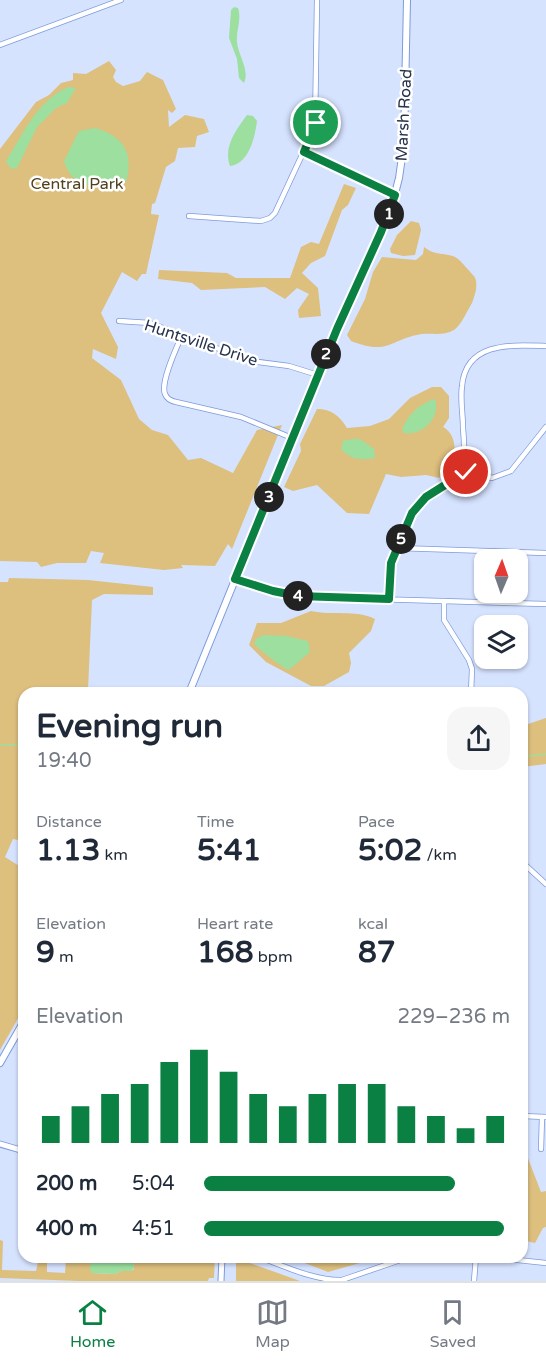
<!DOCTYPE html>
<html lang="en">
<head>
<meta charset="utf-8">
<style>
  :root { --surface:#fff; --page:#f6f6f7; --text:#1f2937; --muted:#747a83; --line:#e0e1e3; --accent:#0b8043 }
  body { margin:0; font-family:"Varela Round",sans-serif; background:var(--page); color:var(--text); height:100vh; display:flex; flex-direction:column; font-size:22px; white-space:nowrap }
  * { box-sizing:border-box; margin:0 }
  p { font-size:20px; color:var(--muted) }
  .icon { flex:none; width:33px; height:33px; fill:none; stroke:currentColor; stroke-width:2; stroke-linecap:round; stroke-linejoin:round }
  .map { position:relative; flex:1; overflow:hidden }
  .drawer { position:absolute; left:18px; top:687px; width:510px; height:576px; display:flex; flex-direction:column; background:var(--surface); border-radius:18px; box-shadow:0 2px 4px #0004 }
  .drawer>* { flex:none }
  .needle { width:39px; rotate:2deg }
  .tools { position:absolute; left:474px; top:549px; display:grid; gap:12px }
  .tools a { display:grid; place-items:center; width:54px; height:54px; border-radius:12px; background:var(--surface); box-shadow:0 2px 4px #0004; font-size:30px }
  .pin { position:absolute; display:grid; place-items:center; width:51px; height:51px; color:#fff; margin:-26px; border:3px solid #fff; border-radius:50%; box-shadow:0 2px 6px #0007 }
  .km { position:absolute; width:30px; height:30px; margin:-15px; border-radius:50%; background:#222; color:#fff; font-size:16px; line-height:30px; text-align:center }
  .round { display:grid; place-items:center; flex:none; width:63px; height:63px; border-radius:18px; background:var(--page) }
  .overview { display:flex; align-items:center; justify-content:space-between; height:102px; padding:0 18px }
  h1 { font-size:33px; font-weight:800; line-height:45px }
  .stats { display:grid; grid-template-columns:repeat(3,1fr); gap:9px; height:102px; padding:6px 18px }
  .stats div { display:grid; align-content:center }
  .stats b { font-size:30px; font-weight:800 }
  .stats small { font-size:16px; font-weight:400 }
  .stats p { font-size:16px }
  .chart { height:168px; padding:12px 18px }
  .chart p { display:flex; justify-content:space-between }
  .chart svg { width:100%; height:108px; margin-top:6px; stroke:var(--accent); stroke-width:6 }
  ul { padding:0 18px; list-style:none; font-size:20px }
  li { display:grid; grid-template-columns:96px 72px 1fr; align-items:center; height:45px }
  li i { height:15px; border-radius:8px; background:var(--accent) }
  .tab-bar { display:flex; justify-content:space-around; align-items:center; height:84px; border-top:2px solid var(--line); background:var(--surface); font-size:16px; color:var(--muted) }
  .tab-bar a { display:grid; justify-items:center; gap:3px }
  .tab-bar .active { color:var(--accent) }
  .map>svg:first-child { display:block }
  .green { fill:#ddbf7e }
  .water { fill:#9ddf9f }
  .lines { fill:none; stroke-linecap:round; stroke-linejoin:round }
  .stream { stroke:#9ddf9f; stroke-width:1.5 }
  .minor-casing { stroke:#7d9bdb; stroke-width:6 }
  .tertiary-casing { stroke:#7d9bdb; stroke-width:7 }
  .secondary-casing { stroke:#7d9bdb; stroke-width:8 }
  .minor { stroke:#fff; stroke-width:4.5 }
  .tertiary { stroke:#fff; stroke-width:5 }
  .secondary { stroke:#fff; stroke-width:6 }
  .route-casing { stroke:#fff; stroke-width:12 }
  .route { stroke:#0b8043; stroke-width:8 }
  .labels { text-anchor:middle; dominant-baseline:central; stroke-width:5; stroke-linejoin:round; paint-order:stroke }
  .street-label { font-size:16px; fill:#27334d; stroke:#fff }
  .park-label { font-size:16px; fill:#51411d; stroke:#fff }
</style>
</head>
<body>
<div class="map">
<svg width="546" height="1281" viewBox="0 0 546 1281">
  <rect width="100%" height="100%" fill="#d6e3ff"/>
  <!-- green -->
  <path class="green" d="M109 61 116 70 113 77 116 82 123 86 140 81 147 72 163 80 176 109 172 113 168 110 169 127 185 115 204 119 209 132 197 136 195 147 178 148 175 161 166 167 155 203 152 204 151 214 159 215 146 274H142L137 281 122 272 101 313 118 347 116 359 93 349 92 358 121 380 139 419 152 430 168 435 188 460 201 458 233 473 257 430 282 425 232 549 228 544 215 566 181 565 183 568 164 570 100 563 104 553 91 551 86 563H57L41 567 37 562 0 561V149L36 102 49 95 61 83 73 80V73L86 74Z
    M344 184 356 188 348 205 342 210 325 256 311 263 302 273 318 288 321 316 299 318 298 310 309 294 297 288 285 299 265 287 201 290 192 283 158 279 159 270 227 273 236 278H290L301 247 311 242 319 244Z
    M411 221 419 223 421 230 415 255 403 256 391 253 390 249 397 235Z
    M424 247C436 257 450 252 458 259 460 260 472 274 474 276 479 284 475 295 472 303 467 311 462 324 454 330 444 336 433 333 422 334 390 339 389 356 351 341L347 335 365 299 373 272 382 257 416 260 423 254Z
    M432 387H441L449 396V418L443 427C457 434 457 455 450 468 447 472 443 474 439 478L426 475 401 477 386 474 369 514 347 513 317 485 293 491 284 487 301 451 300 444 317 409C331 409 340 416 347 428L370 426 389 419 410 398Z
    M9 578 88 580 153 587V595L104 594 92 600 88 690H95V693H24V828L18 840 13 839 5 857 24 869V1008L0 1050V582H8Z
    M311 611C333 616 355 609 375 619L371 631 349 653 351 663 349 672 324 686H311L266 662 249 645 257 623H281Z
    M546 718V764L522 767V726Z
    M522 1143 541 1192 546 1191V1227L543 1228 535 1243 526 1241 522 1230Z
    M0 1240 3 1241 2 1270 36 1271 38 1262H47V1272L65 1273 66 1257H91L92 1273 115 1274 121 1271H131L134 1269 133 1257H215L214 1278H209L208 1281H79L0 1278Z
    M289 1257H381L328 1272Z
    M236 1258 300 1281H236Z"/>
  <!-- water -->
  <path class="water" d="M234 7 238 8C242 20 236 30 237 42 238 55 250 70 244 83L239 78 237 59 229 38 231 10Z
    M68 87 76 88 67 103 56 108 37 127 17 168 11 169 6 161C24 133 36 102 68 87Z
    M247 115 253 116 257 121C255 137 249 164 230 166 223 147 236 130 247 115Z
    M95 128C124 137 134 152 126 182 100 189 73 191 64 161L79 131Z
    M435 399C441 417 423 436 404 433L402 429C408 415 420 403 435 399Z
    M352 439H360L374 449 375 458C361 460 351 460 341 449L343 441Z
    M263 635 286 636 308 641 310 652 290 669H286C275 661 264 654 254 644L256 639Z
    M91 1257H133L134 1268 131 1271H121L115 1274 92 1273 90 1270Z"/>
  <g class="lines">
    <!-- stream -->
    <path class="stream" d="M0 745H24
      M522 757 546 754
      M72 1257 74 1265"/>
    <defs>
      <path id="minor" d="M0 45 121 0
        M304 152 395 195
        M189 216 261 221 270 218 275 213 315 127 317 0
        M119 321 150 323 251 361 289 366 318 375
        M182 335C177 347 160 382 165 394 167 399 171 401 176 402L241 417 292 438
        M459 469 492 478 511 471 546 427
        M398 548 546 553
        M235 579 273 591 306 597 546 604
        M389 599C390 589 389 578 391 567 394 550 412 510 425 498 437 488 452 483 459 468 466 456 464 441 463 428 463 414 460 400 462 386 466 341 513 345 546 346
        M444 601V620L469 660 472 669 471 693
        M522 862 546 884
        M522 1116 546 1117
        M541 1149 542 1117
        M259 1257C284 1266 315 1281 342 1280L409 1257
        M489 1257 546 1263
        M474 1281 476 1257"/>
      <path id="tertiary" d="M0 1144 24 1151
        M221 1281 222 1257"/>
      <path id="secondary" d="M189 693 337 329 392 205 399 178 404 143 407 0
        M0 1063 24 1021"/>
    </defs>
    <!-- minor casing -->
    <use href="#minor" class="minor-casing"/>
    <!-- tertiary casing -->
    <use href="#tertiary" class="tertiary-casing"/>
    <!-- secondary casing -->
    <use href="#secondary" class="secondary-casing"/>
    <!-- minor -->
    <use href="#minor" class="minor"/>
    <!-- tertiary -->
    <use href="#tertiary" class="tertiary"/>
    <!-- secondary -->
    <use href="#secondary" class="secondary"/>
  </g>
  <g class="lines">
    <defs>
      <path id="route" d="M316 123 304 152 395 195 381 232 337 329 235 579 273 591 298 596 389 599 391 563 412 513 426 497 445 485 459 470 466 472"/>
    </defs>
    <!-- route casing -->
    <use href="#route" class="route-casing"/>
    <!-- route -->
    <use href="#route" class="route"/>
  </g>
  <g class="labels">
    <!-- street labels -->
    <g class="street-label">
      <text transform="translate(404 115) rotate(-87)">Marsh Road</text>
      <text transform="translate(201 343) rotate(18)">Huntsville Drive</text>
    </g>
    <!-- park labels -->
    <g class="park-label">
      <text x="77" y="184">Central Park</text>
    </g>
  </g>
</svg>
<div class="tools">
<a><svg class="needle" viewBox="-14 -14 28 28"><path d="M0-13l5 13h-10z" fill="#e53935"/><path d="M0 13l5-13h-10z" fill="#747a83"/></svg></a>
<a><svg class="icon" aria-label="layers" viewBox="0 0 24 24"><path d="M12 4l9 5-9 5-9-5zM3 14l9 5 9-5"/></svg></a>
</div>
<div class="pin" style="left:316px;top:123px;background:#1e9e55"><svg class="icon" aria-label="arrive" viewBox="0 0 24 24"><path d="M6 21V4h12l-3 4 3 4H6"/></svg></div>
<div class="pin" style="left:466px;top:472px;background:#d93025"><svg class="icon" aria-label="check" viewBox="0 0 24 24"><path d="M5 12l5 5 9-10"/></svg></div>
<b class="km" style="left:389px;top:214px">1</b>
<b class="km" style="left:326px;top:354px">2</b>
<b class="km" style="left:269px;top:497px">3</b>
<b class="km" style="left:298px;top:596px">4</b>
<b class="km" style="left:401px;top:539px">5</b>
<section class="drawer">
<div class="overview"><div><h1>Evening run</h1><p>19:40</p></div><a class="round"><svg class="icon" aria-label="share" viewBox="0 0 24 24"><path d="M12 15V3M7 8l5-5 5 5M5 13v7h14v-7"/></svg></a></div>
<div class="stats">
<div><p>Distance</p><b>1.13<small> km</small></b></div>
<div><p>Time</p><b>5:41</b></div>
<div><p>Pace</p><b>5:02<small> /km</small></b></div>
</div>
<div class="stats">
<div><p>Elevation</p><b>9<small> m</small></b></div>
<div><p>Heart rate</p><b>168<small> bpm</small></b></div>
<div><p>kcal</p><b>87</b></div>
</div>
<div class="chart"><p><span>Elevation</span>229–236 m</p>
<svg viewBox="0 0 160 44" preserveAspectRatio="none"><path d="M5 44V33M15 44V29M25 44V24M35 44V20M45 44V11M55 44V6M65 44V15M75 44V24M85 44V29M95 44V24M105 44V20M115 44V20M125 44V29M135 44V33M145 44V38M155 44V33"/></svg>
</div>
<ul>
<li><b>200 m</b>5:04<i style="width:82%"></i></li>
<li><b>400 m</b>4:51<i style="width:98%"></i></li>
</ul>
</section>
</div>
<nav class="tab-bar">
<a class="active"><svg class="icon" aria-label="home" viewBox="0 0 24 24"><path d="M3 11l9-7 9 7M6 9v11h12V9"/></svg>Home</a>
<a><svg class="icon" aria-label="map" viewBox="0 0 24 24"><path d="M3 6l6-2 6 2 6-2v14l-6 2-6-2-6 2zM9 4v14M15 6v14"/></svg>Map</a>
<a><svg class="icon" aria-label="saved" viewBox="0 0 24 24"><path d="M7 4h10v16l-5-4-5 4z"/></svg>Saved</a>
</nav>
</body>
</html>
